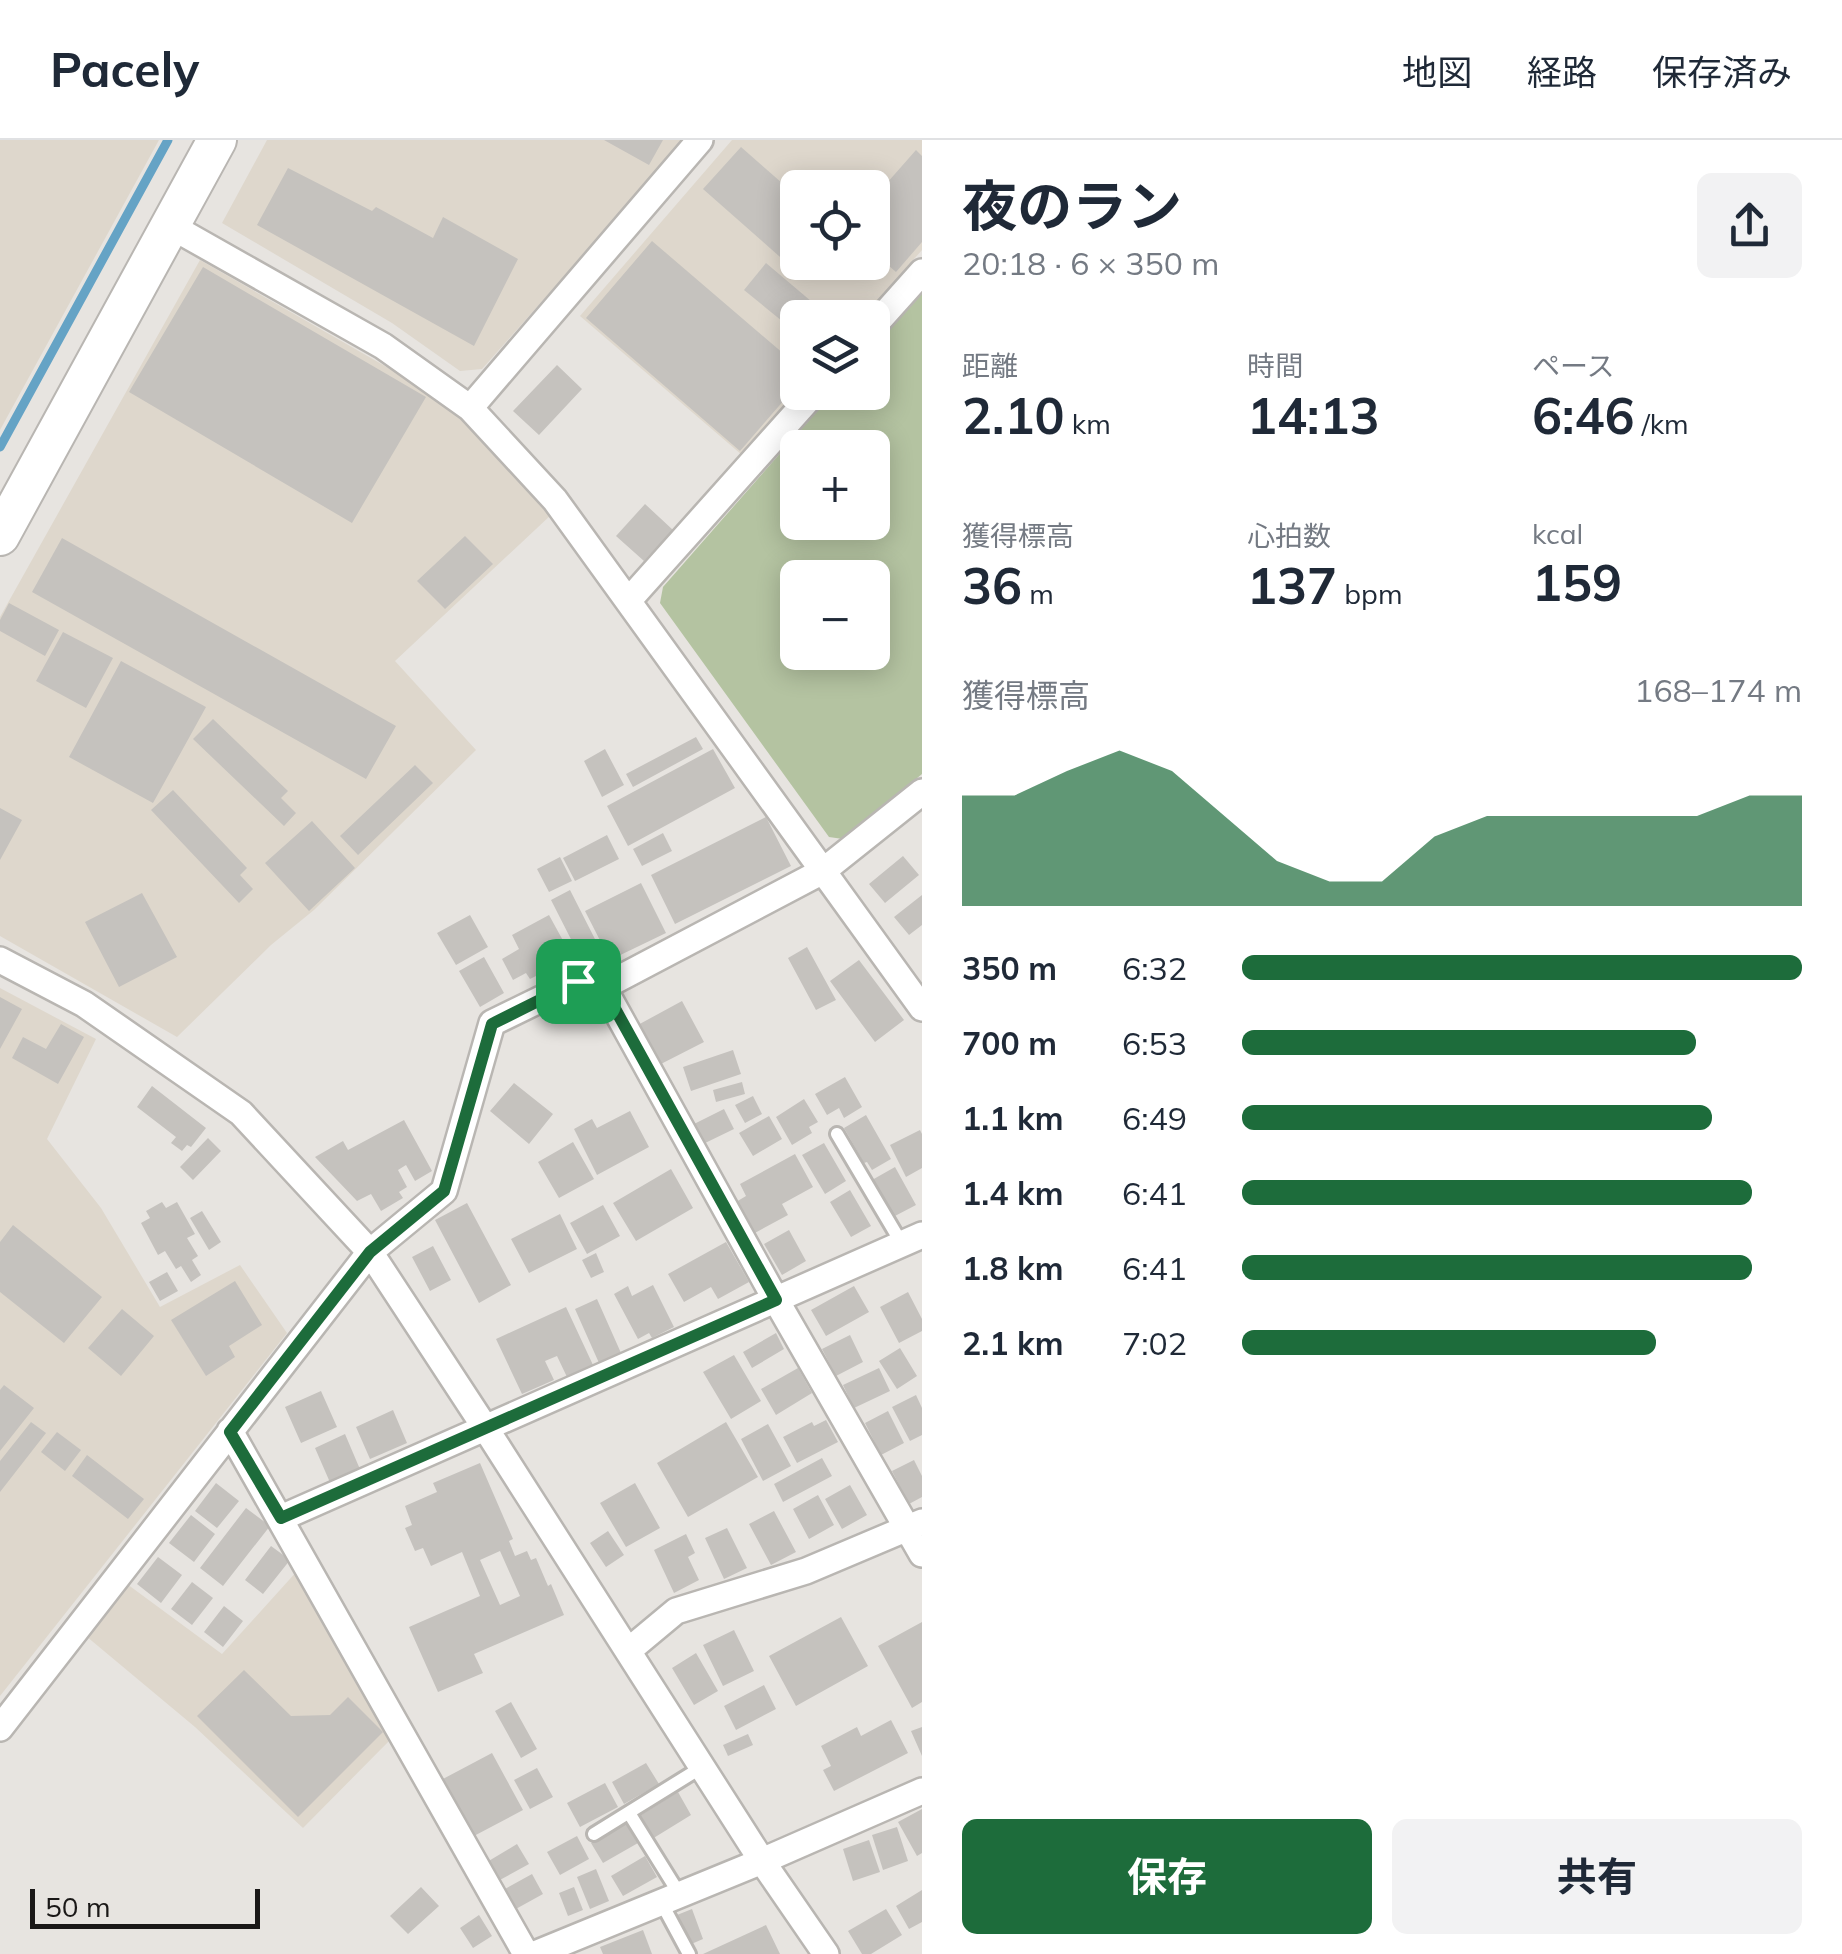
<!DOCTYPE html>
<html lang="ja">
<head>
<meta charset="utf-8">
<style>
  :root { --surface:#fff; --page:#f2f2f3; --text:#1f2937; --muted:#747a83; --line:#e0e1e3; --accent:#1d6c3b }
  body { margin:0; font-family:Mulish,"Noto Sans JP",sans-serif; background:var(--page); color:var(--text); height:100vh; display:flex; flex-direction:column; font-size:38px; white-space:nowrap }
  * { box-sizing:border-box; margin:0 }
  p { font-size:32px; color:var(--muted) }
  .icon { flex:none; width:55px; height:55px; fill:none; stroke:currentColor; stroke-width:2; stroke-linecap:round; stroke-linejoin:round }
  .map { position:relative; flex:1; overflow:hidden }
  .panel { display:flex; flex-direction:column; background:var(--surface); width:920px }
  .panel>* { flex:none }
  .controls { position:absolute; left:780px; top:30px; display:grid; gap:20px }
  .controls a { display:grid; place-items:center; width:110px; height:110px; border-radius:15px; background:var(--surface); box-shadow:0 5px 25px #0003; font-size:50px }
  .scale { position:absolute; left:30px; bottom:25px; width:230px; box-sizing:border-box; padding-left:10px; border:5px solid #1a1817; border-top:0; font-size:28px; line-height:35px; white-space:nowrap; color:#1a1817; -webkit-text-stroke:8px #e7e4e0; paint-order:stroke }
  .pin { position:absolute; display:grid; place-items:center; width:85px; height:85px; color:#fff; margin:-42px; border-radius:20px; box-shadow:0 5px 15px #0006 }
  .round { display:grid; place-items:center; flex:none; width:105px; height:105px; border-radius:15px; background:var(--page) }
  .headline { display:flex; align-items:center; justify-content:space-between; height:170px; padding:0 40px }
  h1 { font-size:55px; font-weight:700; line-height:75px }
  .metrics { display:grid; grid-template-columns:repeat(3,1fr); gap:15px; height:170px; padding:10px 40px }
  .metrics div { display:grid; align-content:center }
  .metrics b { font-size:50px; font-weight:700 }
  .metrics small { font-size:28px; font-weight:400 }
  .metrics p { font-size:28px }
  .chart { height:280px; padding:20px 40px }
  .chart p { display:flex; justify-content:space-between }
  .chart svg { width:100%; height:180px; margin-top:10px; fill:var(--accent); opacity:.7 }
  .button { display:flex; gap:20px; margin-top:auto; padding:20px 40px }
  .button a { flex:1; height:115px; border-radius:15px; background:var(--accent); color:#fff; font-size:40px; font-weight:700; line-height:115px; text-align:center }
  .button a+a { background:var(--page); color:var(--text) }
  ul { padding:0 40px; list-style:none; font-size:32px }
  li { display:grid; grid-template-columns:160px 120px 1fr; align-items:center; height:75px }
  li i { height:25px; border-radius:12px; background:var(--accent) }
  header { display:flex; align-items:center; gap:60px; box-sizing:border-box; height:140px; padding:0 50px; background:var(--surface); border-bottom:2px solid var(--line) }
  header strong { font-size:48px }
  nav { display:flex; gap:55px; margin-inline-start:auto; font-size:35px }
  main { display:flex; flex:1; min-height:0 }
  .map>svg:first-child { display:block }
  .built { fill:#ded7cc; fill-rule:evenodd }
  .green { fill:#b4c3a1; fill-rule:evenodd }
  .lines { fill:none; stroke-linecap:round; stroke-linejoin:round }
  .stream { stroke:#65a3c5; stroke-width:9 }
  .building { fill:#c5c2be; fill-rule:evenodd }
  .lane-casing { stroke:#b9b6b2; stroke-width:18 }
  .street-casing { stroke:#b9b6b2; stroke-width:30 }
  .secondary-casing { stroke:#b9b6b2; stroke-width:42 }
  .lane { stroke:#fff; stroke-width:12 }
  .street { stroke:#fff; stroke-width:25 }
  .secondary { stroke:#fff; stroke-width:38 }
  .route-casing { stroke:#fff; stroke-width:20 }
  .route { stroke:#1d6c3b; stroke-width:12 }
</style>
</head>
<body>
<header>
<strong>Pacely</strong>
<nav><a>地図</a><a>経路</a><a>保存済み</a></nav>
</header>
<main>
<div class="map">
<svg width="922" height="1814" viewBox="0 0 922 1814">
  <rect width="100%" height="100%" fill="#e7e4e0"/>
  <!-- built -->
  <path class="built" d="M0 0H159L0 290Z
    M267 0H685L482 229 460 231 392 183 222 83Z
    M732 0H922V110L863 177 798 178 797 252 742 315 580 176ZM798 48H872V122H798Z
    M200 120 432 253 497 311 552 374 395 521 476 610 314 770 271 805 177 897 0 796V477Z
    M0 848 96 899 47 999 101 1068 160 1167 240 1125 287 1193 0 1556Z
    M298 1430 390 1600 303 1688 195 1587 86 1496 127 1444 222 1514Z"/>
  <!-- green -->
  <path class="green" d="M922 150V634L843 699 829 697 660 463 663 447 833 253 872 252 873 207ZM798 308H872V382H798ZM798 438H872V512H798Z"/>
  <g class="lines">
    <!-- stream -->
    <path class="stream" d="M0 307 168 0"/>
  </g>
  <!-- building -->
  <path class="building" d="M604 0H663L649 25Z
    M741 7 798 57V112L788 124 703 49Z
    M916 10 922 16V102L896 132 872 111V60Z
    M288 28 372 71 376 67 433 98 443 77 518 119 474 206 257 85Z
    M652 101 798 226V244L740 311 586 178Z
    M766 123 831 178H798V194L744 150Z
    M203 127 426 257 352 383 129 252Z
    M557 225 582 249 539 295 513 271Z
    M645 364 673 390 644 421 616 396Z
    M465 396 493 424 445 469 417 441Z
    M62 398 396 586 366 639 32 452Z
    M9 463 59 490 45 516 0 491V480Z
    M63 492 113 518 86 568 36 541Z
    M121 521 206 567 153 663 69 617Z
    M213 579 288 651 281 658 296 673 284 686 193 599Z
    M696 597 703 609 633 647 626 634Z
    M605 609 624 645 602 657 584 621Z
    M713 609 735 648 628 706 607 666Z
    M415 625 433 643 358 715 340 696Z
    M173 650 247 728 240 735 253 749 239 763 151 670Z
    M0 668 22 680 0 720Z
    M766 677 791 726 675 784 651 735Z
    M312 681 355 728 309 771 265 723Z
    M663 693 672 711 642 726 633 709Z
    M607 695 619 719 575 741 563 718Z
    M903 716 919 735 885 763 869 744Z
    M560 717 572 741 549 752 537 729Z
    M641 743 666 793 610 820 585 771Z
    M570 750 598 805 579 815 551 760Z
    M142 753 177 817 119 847 85 782Z
    M922 755V785L909 795 894 777Z
    M470 775 488 807 456 825 437 793Z
    M549 775 572 817 555 826 553 821 548 824 550 829 530 839 526 833 513 840 502 819 519 809 512 795Z
    M807 807 836 860 816 870 788 818Z
    M484 817 504 853 480 867 459 831Z
    M859 820 904 880 875 902 830 841Z
    M0 857 22 869 0 909Z
    M682 861 704 902 657 926 636 886Z
    M61 884 84 897 58 944 12 918 23 897 46 909Z
    M733 910 741 934 691 951 683 927Z
    M845 937 862 967 844 978 839 968 827 975 815 954Z
    M742 942 745 954 716 962 713 950Z
    M514 943 553 974 529 1004 490 971Z
    M152 946 206 988 191 1007 187 1005 182 1011 171 1003 176 997 137 967Z
    M753 956 762 974 745 983 735 965Z
    M804 959 818 982 809 987 812 993 792 1005 776 977Z
    M724 969 734 989 701 1005 692 985Z
    M630 971 649 1007 597 1035 574 989 592 979 597 988Z
    M866 975 891 1019 872 1030 867 1022 864 1023 844 988Z
    M769 976 782 999 753 1016 739 993Z
    M404 980 432 1031 415 1041 406 1025 398 1030 407 1047 399 1052 403 1058 381 1071 371 1054 357 1061 315 1017 343 1001 348 1010Z
    M920 990 922 994V1028L906 1037 890 1005Z
    M208 998 221 1011 193 1040 180 1027Z
    M573 1002 594 1039 559 1058 538 1022Z
    M824 1003 846 1041 825 1054 802 1015Z
    M795 1014 813 1047 782 1064 788 1075 753 1094 736 1062 746 1056 740 1044Z
    M895 1027 916 1065 893 1077 872 1040Z
    M671 1029 693 1068 636 1101 613 1063Z
    M850 1050 871 1086 851 1097 830 1062Z
    M162 1062 166 1068 177 1062 195 1094 187 1098 198 1116 192 1120 201 1135 191 1142 181 1126 176 1129 165 1111 158 1115 141 1083 150 1078 146 1071Z
    M467 1063 511 1145 479 1163 435 1080Z
    M603 1065 620 1096 587 1114 570 1083Z
    M202 1071 221 1102 209 1110 190 1078Z
    M560 1074 577 1109 529 1133 511 1099Z
    M13 1085 102 1157 64 1203 0 1152V1102Z
    M789 1090 806 1121 782 1135 764 1104Z
    M726 1102 749 1142 718 1159 711 1147 684 1162 668 1134Z
    M433 1106 451 1140 430 1151 412 1117Z
    M596 1113 604 1132 591 1138 582 1120Z
    M167 1132 178 1151 160 1161 149 1142Z
    M235 1141 262 1185 229 1206 235 1217 206 1236 171 1180Z
    M653 1145 674 1187 652 1198 649 1193 638 1199 614 1154 628 1146 632 1156Z
    M854 1146 869 1172 826 1196 811 1170Z
    M908 1152 922 1179V1191L899 1203 880 1167Z
    M597 1159 621 1213 599 1223 575 1169Z
    M566 1167 593 1225 567 1237 557 1216 545 1221 554 1240 522 1254 496 1199Z
    M122 1169 154 1196 121 1236 88 1208Z
    M776 1193 784 1209 752 1228 743 1212Z
    M850 1195 863 1222 836 1236 822 1209Z
    M900 1208 917 1236 897 1249 879 1221Z
    M734 1215 761 1261 731 1279 703 1232Z
    M798 1228 812 1253 776 1275 761 1249Z
    M879 1228 890 1251 854 1268 843 1245Z
    M4 1245 34 1268 0 1311V1250Z
    M321 1251 337 1287 301 1303 285 1267Z
    M916 1255 922 1268V1295L910 1301 892 1267Z
    M393 1270 407 1303 370 1319 356 1287Z
    M888 1271 904 1303 881 1315 865 1283Z
    M826 1280 838 1302 797 1323 783 1297 812 1282 814 1286Z
    M31 1282 46 1293 0 1352V1321Z
    M726 1282 758 1337 688 1377 657 1323Z
    M768 1284 791 1326 763 1341 741 1299Z
    M57 1292 81 1310 65 1331 41 1312Z
    M345 1294 362 1334 332 1347 315 1308Z
    M87 1315 144 1359 128 1379 72 1336Z
    M822 1318 832 1336 783 1362 774 1344Z
    M914 1320 922 1336V1357L909 1364 892 1331Z
    M480 1323 513 1399 509 1401 515 1416 527 1411 531 1420 536 1418 548 1446 551 1444 564 1475 474 1514 483 1533 438 1552 409 1487 480 1456 462 1412 431 1426 423 1408 415 1411 405 1388 412 1385 405 1366 437 1352 433 1343ZM500 1411 520 1456 500 1465 480 1420Z
    M216 1343 239 1361 217 1388 195 1371Z
    M635 1343 660 1388 626 1407 600 1363Z
    M850 1345 867 1375 842 1389 825 1359Z
    M818 1355 834 1385 809 1399 793 1369Z
    M246 1368 270 1386 223 1446 200 1428Z
    M774 1371 796 1412 771 1425 749 1384Z
    M191 1375 215 1394 194 1422 169 1403Z
    M727 1388 747 1428 724 1439 705 1398Z
    M608 1391 624 1415 606 1427 590 1403Z
    M686 1394 695 1413 688 1417 699 1440 674 1453 654 1410Z
    M271 1406 290 1420 263 1454 245 1440Z
    M158 1417 182 1435 161 1463 137 1444Z
    M192 1442 213 1458 192 1485 171 1469Z
    M224 1466 243 1481 223 1507 204 1492Z
    M841 1477 868 1526 796 1566 769 1516Z
    M922 1482V1562L912 1568 878 1506Z
    M734 1490 754 1531 723 1546 703 1505Z
    M696 1513 718 1551 694 1565 672 1528Z
    M244 1530 291 1576 330 1575 348 1557 383 1592 298 1677 197 1576Z
    M764 1545 776 1569 736 1590 724 1566Z
    M511 1562 537 1609 521 1618 495 1571Z
    M891 1580 908 1613 834 1651 823 1630 831 1626 821 1606 857 1587 861 1596Z
    M922 1587V1616L911 1591Z
    M748 1594 753 1605 728 1616 723 1605Z
    M492 1613 523 1670 472 1697 441 1640Z
    M646 1623 659 1644 624 1664 612 1642Z
    M537 1628 553 1657 530 1669 514 1640Z
    M605 1643 618 1667 580 1687 567 1663Z
    M678 1652 691 1675 652 1699 638 1677Z
    M922 1669V1713L917 1716 898 1682Z
    M626 1682 638 1703 603 1723 591 1703Z
    M897 1687 908 1721 883 1730 872 1695Z
    M577 1696 589 1719 560 1735 547 1712Z
    M869 1700 880 1732 853 1741 843 1709Z
    M517 1704 529 1724 498 1741 487 1722Z
    M645 1716 657 1737 623 1756 611 1736Z
    M596 1729 609 1761 590 1769 577 1737Z
    M532 1734 543 1754 514 1770 503 1750Z
    M421 1747 439 1766 408 1794 390 1776Z
    M574 1747 583 1770 568 1776 559 1753Z
    M922 1750V1782L909 1789 896 1766Z
    M692 1769 703 1799 689 1805 677 1775Z
    M886 1769 902 1795 871 1814H862L848 1791Z
    M479 1775 492 1796 473 1808 460 1788Z
    M766 1785 780 1814H703Z
    M643 1790 652 1814H603L600 1807Z"/>
  <g class="lines">
    <defs>
      <path id="lane" d="M837 994 902 1104
        M629 1673 680 1755
        M594 1694 702 1627
        M661 1762 689 1814"/>
      <path id="street" d="M169 85 383 206 470 268 555 360 922 868
        M872 188 922 132
        M470 268 700 0
        M629 460 815 252
        M0 820 84 864 241 973 370 1112 486 1289 762 1721 826 1814
        M603 847 776 1160 922 1414
        M230 1291 526 1814
        M281 1378 922 1095
        M628 1511 676 1471 806 1431 922 1382
        M0 1588 370 1112 444 1051 492 883 578 841 603 847 823 731 922 652
        M535 1814 762 1721 922 1651"/>
      <path id="secondary" d="M0 396 217 0"/>
    </defs>
    <!-- lane casing -->
    <use href="#lane" class="lane-casing"/>
    <!-- street casing -->
    <use href="#street" class="street-casing"/>
    <!-- secondary casing -->
    <use href="#secondary" class="secondary-casing"/>
    <!-- lane -->
    <use href="#lane" class="lane"/>
    <!-- street -->
    <use href="#street" class="street"/>
    <!-- secondary -->
    <use href="#secondary" class="secondary"/>
  </g>
  <g class="lines">
    <defs>
      <path id="route" d="M578 841 603 847 776 1160 281 1378 230 1292 370 1112 444 1051 492 884Z"/>
    </defs>
    <!-- route casing -->
    <use href="#route" class="route-casing"/>
    <!-- route -->
    <use href="#route" class="route"/>
  </g>
</svg>
<div class="controls">
<a><svg class="icon" aria-label="locate" viewBox="0 0 24 24"><circle cx="12" cy="12" r="6"/><path d="M12 2v4M12 18v4M2 12h4M18 12h4"/></svg></a>
<a><svg class="icon" aria-label="layers" viewBox="0 0 24 24"><path d="M12 4l9 5-9 5-9-5zM3 14l9 5 9-5"/></svg></a>
<a>+</a>
<a>−</a>
</div>
<div class="scale">50 m</div>
<div class="pin" style="left:578px;top:841px;background:#1e9e55"><svg class="icon" aria-label="arrive" viewBox="0 0 24 24"><path d="M6 21V4h12l-3 4 3 4H6"/></svg></div>
</div>
<section class="panel">
<div class="headline"><div><h1>夜のラン</h1><p>20:18 · 6 × 350 m</p></div><a class="round"><svg class="icon" aria-label="share" viewBox="0 0 24 24"><path d="M12 15V3M7 8l5-5 5 5M5 13v7h14v-7"/></svg></a></div>
<div class="metrics">
<div><p>距離</p><b>2.10<small> km</small></b></div>
<div><p>時間</p><b>14:13</b></div>
<div><p>ペース</p><b>6:46<small> /km</small></b></div>
</div>
<div class="metrics">
<div><p>獲得標高</p><b>36<small> m</small></b></div>
<div><p>心拍数</p><b>137<small> bpm</small></b></div>
<div><p>kcal</p><b>159</b></div>
</div>
<div class="chart"><p><span>獲得標高</span>168–174 m</p>
<svg viewBox="0 0 160 44" preserveAspectRatio="none"><path d="M0 44V17L10 17L20 11L30 6L40 11L50 22L60 33L70 38L80 38L90 27L100 22L110 22L120 22L130 22L140 22L150 17L160 17V44z"/></svg>
</div>
<ul>
<li><b>350 m</b>6:32<i style="width:100%"></i></li>
<li><b>700 m</b>6:53<i style="width:81%"></i></li>
<li><b>1.1 km</b>6:49<i style="width:84%"></i></li>
<li><b>1.4 km</b>6:41<i style="width:91%"></i></li>
<li><b>1.8 km</b>6:41<i style="width:91%"></i></li>
<li><b>2.1 km</b>7:02<i style="width:74%"></i></li>
</ul>
<div class="button"><a>保存</a><a>共有</a></div>
</section>
</main>
</body>
</html>
